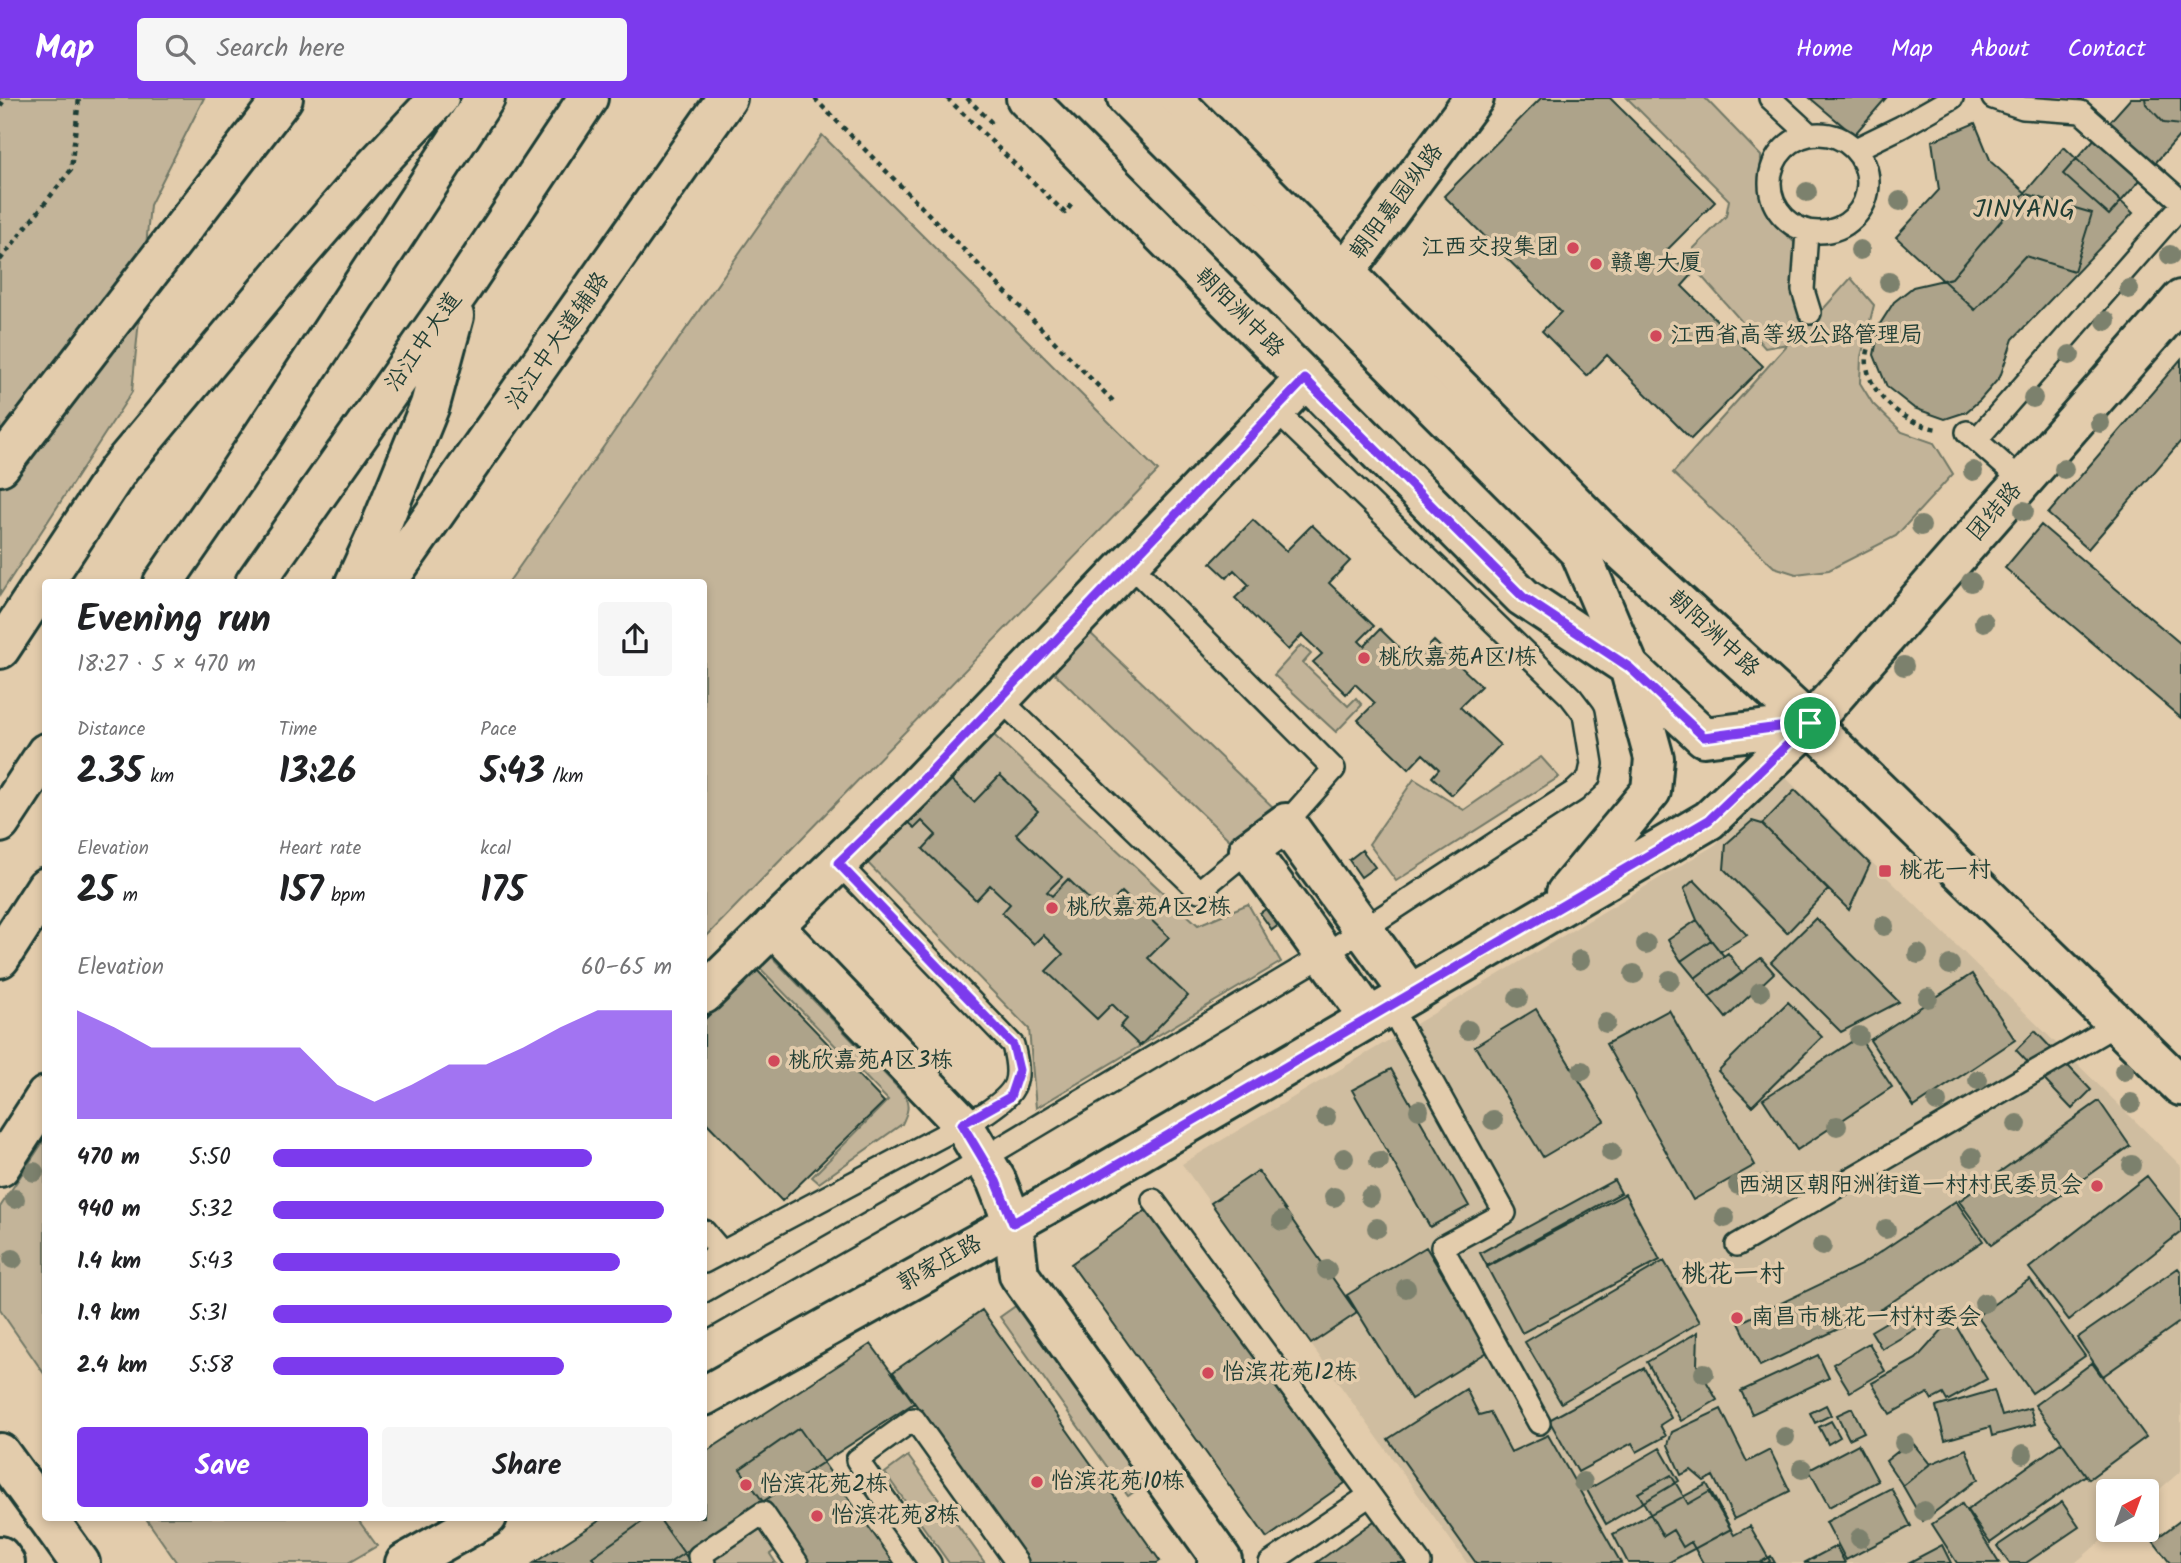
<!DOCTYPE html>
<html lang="en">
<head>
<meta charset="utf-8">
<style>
  :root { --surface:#fff; --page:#f6f6f6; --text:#202124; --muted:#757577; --accent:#7c3aed }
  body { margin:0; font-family:Kalam,"LXGW WenKai TC",sans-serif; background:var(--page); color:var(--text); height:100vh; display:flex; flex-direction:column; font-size:26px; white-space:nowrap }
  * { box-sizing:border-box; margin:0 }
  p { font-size:23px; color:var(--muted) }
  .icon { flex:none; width:38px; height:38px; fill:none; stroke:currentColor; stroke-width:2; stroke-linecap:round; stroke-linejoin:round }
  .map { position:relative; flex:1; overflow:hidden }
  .side { position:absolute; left:42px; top:481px; width:665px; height:942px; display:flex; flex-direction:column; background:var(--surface); border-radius:7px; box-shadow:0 4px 10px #0003 }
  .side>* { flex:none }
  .needle { width:46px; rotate:41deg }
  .fabs { position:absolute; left:2096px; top:1381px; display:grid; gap:14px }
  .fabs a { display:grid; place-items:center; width:63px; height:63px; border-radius:7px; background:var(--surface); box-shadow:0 4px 10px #0003; font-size:35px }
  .pin { position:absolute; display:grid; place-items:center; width:60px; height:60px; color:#fff; margin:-30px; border:4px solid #fff; border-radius:50%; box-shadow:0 2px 7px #0007 }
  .round { display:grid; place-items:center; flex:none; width:74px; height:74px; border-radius:7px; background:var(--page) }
  .head { display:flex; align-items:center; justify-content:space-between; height:119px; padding:0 35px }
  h1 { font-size:38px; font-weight:800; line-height:52px }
  .figures { display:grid; grid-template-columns:repeat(3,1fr); gap:10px; height:119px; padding:7px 35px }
  .figures div { display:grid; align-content:center }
  .figures b { font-size:35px; font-weight:800 }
  .figures small { font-size:19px; font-weight:400 }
  .figures p { font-size:19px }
  .chart { height:196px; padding:14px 35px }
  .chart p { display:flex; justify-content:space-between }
  .chart svg { width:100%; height:126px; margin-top:7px; fill:var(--accent); opacity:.7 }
  .action { display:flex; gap:14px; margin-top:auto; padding:14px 35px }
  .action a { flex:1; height:80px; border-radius:7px; background:var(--accent); color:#fff; font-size:28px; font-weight:800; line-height:80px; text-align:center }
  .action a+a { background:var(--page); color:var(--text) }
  ul { padding:0 35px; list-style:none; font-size:23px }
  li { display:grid; grid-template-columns:112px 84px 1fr; align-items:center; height:52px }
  li i { height:18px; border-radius:9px; background:var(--accent) }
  header { display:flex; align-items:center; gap:42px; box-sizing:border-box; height:98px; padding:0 35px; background:var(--accent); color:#fff }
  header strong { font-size:33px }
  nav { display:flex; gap:38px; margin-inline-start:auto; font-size:24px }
  .search { width:490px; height:63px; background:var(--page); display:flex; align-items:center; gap:18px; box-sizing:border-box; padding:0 24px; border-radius:7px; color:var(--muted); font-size:26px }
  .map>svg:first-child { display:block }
  .built { fill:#cfbda0 }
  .green { fill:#c3b499; stroke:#717866; stroke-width:2 }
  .building { fill:#ada38a; stroke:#1f3d34; stroke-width:2 }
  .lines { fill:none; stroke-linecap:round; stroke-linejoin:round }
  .lane-casing { stroke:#1f3d34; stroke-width:26 }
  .street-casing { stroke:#1f3d34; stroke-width:44 }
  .secondary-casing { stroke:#1f3d34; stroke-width:44 }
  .primary-casing { stroke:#1f3d34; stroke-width:44 }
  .highway-casing { stroke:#1f3d34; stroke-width:44 }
  .path { stroke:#1f3d34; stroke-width:4.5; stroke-dasharray:5 5; stroke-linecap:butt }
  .lane { stroke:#e3ccac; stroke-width:21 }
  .street { stroke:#e3ccac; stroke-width:38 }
  .secondary { stroke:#e3ccac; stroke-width:38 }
  .primary { stroke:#e3ccac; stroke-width:38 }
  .highway { stroke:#e3ccac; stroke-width:38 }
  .tree { fill:#7c816d }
  .route-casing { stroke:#fff; stroke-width:14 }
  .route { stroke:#7c3aed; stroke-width:9 }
  .poi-dot { fill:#d1495b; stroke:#e3ccac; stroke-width:2.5 }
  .labels { text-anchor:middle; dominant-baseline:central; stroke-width:7; stroke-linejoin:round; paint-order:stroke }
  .street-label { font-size:23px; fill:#1f3d34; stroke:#e3ccac }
  .poi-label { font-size:23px; fill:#1f3d34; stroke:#e3ccac; text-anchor:start }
  .quarter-label { font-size:26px; fill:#1f3d34; stroke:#e3ccac }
</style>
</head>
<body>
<header>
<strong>Map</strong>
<div class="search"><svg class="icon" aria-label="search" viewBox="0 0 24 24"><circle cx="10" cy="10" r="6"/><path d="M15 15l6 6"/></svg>Search here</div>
<nav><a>Home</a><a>Map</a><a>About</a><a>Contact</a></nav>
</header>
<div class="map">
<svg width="2181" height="1465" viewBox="0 0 2181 1465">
  <rect width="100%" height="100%" fill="#e3ccac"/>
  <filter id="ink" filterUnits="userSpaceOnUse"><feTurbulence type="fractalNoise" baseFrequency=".0143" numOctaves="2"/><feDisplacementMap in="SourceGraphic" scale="14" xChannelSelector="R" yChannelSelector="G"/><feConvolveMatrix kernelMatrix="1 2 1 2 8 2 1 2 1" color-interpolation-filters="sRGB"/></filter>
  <g filter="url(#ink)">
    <!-- built -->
    <path class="built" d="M1785 679 2181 1068V1373L2147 1402V1393H2109V1432H2114L2075 1465H1467L1182 1066 1715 747Z"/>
    <!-- green -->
    <path class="green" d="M0 0H204L150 107 132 294 0 497Z
      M1627 0H1705L1761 58 1760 100 1776 128 1794 144 1798 214 1808 228 1851 180 1874 207 1861 259 1860 285 1873 306 1902 334 1934 345 1953 376 1896 438 1829 472 1796 476 1774 469 1673 375 1788 246 1765 250 1696 172 1690 154 1726 118 1729 102Z
      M822 37 1158 373 704 841V485H508Z
      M1086 531 1275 711 1238 750 1049 570Z
      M1301 547 1311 556 1303 565 1348 608 1356 600 1362 607 1336 634 1274 577Z
      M983 627 1198 827 1248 806 1281 864 1036 1010 1029 931 859 756Z
      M1541 659 1559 679 1396 783 1369 746 1414 681 1464 712Z
      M764 851 904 996C910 1008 908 1014 902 1026L819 1085 812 1079 888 1002 758 868 704 920V910Z
      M45 1041V1277L0 1212V1109Z
      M1024 1202 1152 1381 1128 1398 1000 1219Z
      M908 1358 985 1465H949L885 1375Z
      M145 1419H356L377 1448 348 1465H177Z
      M768 1421 786 1445 770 1456 776 1465H712L711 1463Z"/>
    <!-- building -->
    <path class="building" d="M1541 0H1610L1715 104 1666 153 1691 178 1682 188 1763 268 1691 341 1607 257 1587 278 1542 233 1561 214 1444 98Z
      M1810 0H1886L1854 37Z
      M2131 0H2181V36L2109 117 2063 76Z
      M2145 0H2181V27L2164 25 2146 6Z
      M1975 25 1991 64 2027 96 2092 115 2074 173 2025 158 1975 212 1896 139 1939 92 1932 43Z
      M2064 49 2133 115 2013 241 2000 279 1980 302 1966 314 1945 321 1914 310 1887 289 1874 257 1880 226 1894 204 1913 189 1952 180Z
      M2181 261V343L2088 451 2048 416Z
      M1253 422 1286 453 1312 427 1350 463 1329 485 1374 528 1359 543 1364 548 1380 531 1414 564 1434 543 1481 588 1460 609 1500 647 1452 697 1432 679 1439 671 1423 656 1409 671 1358 622 1375 605 1355 586 1346 596 1313 564 1322 556 1302 537 1288 552 1235 500 1249 487 1234 472 1227 480 1211 465Z
      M2041 427 2181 546V620L2005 470Z
      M941 672 974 704 1000 677 1038 713 1016 736 1062 779 1047 794 1052 798 1068 781 1102 814 1122 794 1169 839 1148 860 1188 898 1140 948 1120 929 1127 921 1112 906 1097 921 1046 873 1063 856 1043 837 1034 846 1002 815 1010 806 990 787 976 802 923 751 936 737 922 723 915 730 899 716Z
      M1795 692 1870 766 1849 812 1762 726Z
      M1752 723 1762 726 1828 792 1787 835 1724 771 1726 746Z
      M1362 752 1375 769 1361 779 1349 762Z
      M1694 782 1747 837 1720 854 1697 822 1684 791Z
      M1273 806 1285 822 1272 832 1260 815Z
      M1816 820 1899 904 1841 934 1771 864Z
      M1697 822 1711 842 1681 863 1668 842Z
      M1711 842 1724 858 1695 880 1681 863Z
      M1728 855 1742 875 1709 899 1695 880Z
      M1761 860 1774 875 1726 920 1709 899Z
      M756 871 884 1004 782 1103 704 1022V922Z
      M1972 876 2015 942 1914 1009 1870 942Z
      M1788 904 1822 939 1752 1008 1718 973Z
      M1536 911 1604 1023 1543 1059 1475 948Z
      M1669 912 1755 1067 1693 1102 1606 946Z
      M2035 933 2091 992 2072 1011 2016 952Z
      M1859 939 1892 989 1797 1052 1763 1001Z
      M1391 971 1469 1108 1430 1129 1352 992Z
      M2099 1003 2130 1048 1991 1147 1959 1103Z
      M1258 1073 1357 1215 1311 1246 1211 1105Z
      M2147 1078 2181 1121V1134L2069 1222 2029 1170Z
      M1614 1082 1621 1095 1487 1168 1480 1155Z
      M1625 1096 1660 1162 1522 1235 1487 1169Z
      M1956 1103 1983 1143 1883 1210 1760 1268 1739 1225 1861 1167Z
      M1148 1111 1345 1385 1267 1440 1071 1166Z
      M1426 1149 1489 1253 1411 1301 1347 1197Z
      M1664 1163 1700 1224 1561 1305 1525 1244Z
      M2178 1170 2181 1174V1223L2103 1278 2077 1240Z
      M2030 1181 2085 1258 2032 1295 1977 1218Z
      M1915 1207 1926 1225 1882 1251 1871 1233Z
      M982 1212 1160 1463 1157 1465H1027L893 1274Z
      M1952 1221 1987 1281 1947 1303 1943 1296 1932 1302 1928 1295 1890 1316 1872 1285 1916 1261Z
      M1698 1234 1697 1267 1717 1302 1681 1323 1647 1264Z
      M1869 1245 1885 1273 1850 1294 1833 1266Z
      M871 1246 914 1305 669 1465H534L605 1419H704V1355Z
      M1818 1257 1829 1280 1752 1316 1741 1293Z
      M2092 1265 2146 1339 2089 1381 2035 1307Z
      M1644 1270 1671 1320 1660 1327 1666 1338 1637 1354 1632 1345 1578 1374 1549 1322Z
      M1466 1291 1479 1317 1490 1314 1511 1354 1548 1337 1621 1465H1476L1388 1341Z
      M1994 1292 2002 1318 2030 1310 2035 1326 1992 1338 1990 1329 1945 1342 1936 1309Z
      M1826 1307 1831 1317 1815 1325 1810 1315Z
      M1852 1310 1864 1334 1849 1341 1837 1317Z
      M1721 1311 1747 1364 1770 1352 1790 1393 1734 1421 1713 1378 1704 1383 1691 1372 1681 1377 1668 1347 1672 1334Z
      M1831 1323 1840 1339 1828 1346 1819 1329Z
      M799 1330 894 1465H806L740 1371Z
      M1911 1343 1930 1366 1903 1388 1886 1363Z
      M2062 1344 2086 1377 1990 1445 1967 1412Z
      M1858 1346 1878 1383 1829 1409 1809 1372Z
      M1660 1350 1679 1383 1606 1426 1587 1392Z
      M1966 1351 1978 1381 1923 1423 1903 1388 1930 1366Z
      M1671 1377 1688 1406 1709 1394 1734 1437 1750 1428 1770 1463 1767 1465H1703L1691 1444 1683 1449 1673 1432 1663 1438 1638 1395Z
      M1707 1386 1731 1431 1668 1465H1628L1613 1436Z
      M1891 1390 1911 1428 1846 1462 1826 1424Z
      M2062 1404 2079 1429 2026 1465H2009L1997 1448Z
      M1962 1406 1999 1465H1957L1932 1426Z
      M649 1419H658L691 1465H596L592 1459Z
      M1377 1421 1409 1465H1316Z
      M2181 1422V1465H2170L2153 1443Z
      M1942 1447 1951 1465H1908Z
      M1836 1448 1845 1465H1804Z
      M1771 1458 1775 1465H1759Z"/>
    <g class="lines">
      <defs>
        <path id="lane" d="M1770 0 1809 36
          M1993 0 2023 10 2081 14 2181 103
          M1770 85a49 49 0 1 1 98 0a49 49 0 1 1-98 0Z
          M1856 51 1901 29 1952 0
          M1807 134 1803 192 1810 215
          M1967 334 2022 383
          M1976 342 2181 108
          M1129 465 1334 671 1286 725
          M1000 601 1199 793 1249 752
          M1390 908 1505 1115 1442 1149 1539 1325
          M1153 1102 1420 1465
          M704 1133 722 1154
          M1737 1147 2117 926
          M704 1164 987 1014C1018 993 1022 983 1013 947L838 765
          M704 1220 984 1060 1324 857 1575 693 1589 680 1592 666 1584 616 1571 599 1275 312
          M704 1465 699 1458 763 1415 797 1465
          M930 1465 857 1362 914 1321 1017 1465
          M1270 1465 1370 1397"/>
        <path id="street" d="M1345 174 1474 0
          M773 828 963 1026 996 1082 1013 1125 1019 1177 1222 1462 1217 1465
          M704 896 914 691 1305 281
          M1370 920 1249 752 1286 725 1410 896"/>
        <path id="secondary" d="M1026 0 1523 499 1629 569 1704 639 1810 626
          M1172 0 1606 438 1810 626 2181 988
          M0 368 283 0
          M1566 795 1651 693 1654 660 1629 569
          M704 1298 1086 1085 1709 722 1810 626 2181 202
          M0 1355 46 1418
          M47 1419 80 1465
          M0 1458 5 1465
          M405 1465 487 1419"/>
        <path id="primary" d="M1127 0 1580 454 1629 569
          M386 485 727 0"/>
        <path id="highway" d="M163 485 234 382 485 0
          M255 485 461 191 588 0
          M355 485 380 430 430 307 454 218
          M0 551 119 371 285 172 374 69 439 0
          M0 725 46 655
          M0 860 46 789
          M0 1069 46 998"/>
      </defs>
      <!-- lane casing -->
      <use href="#lane" class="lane-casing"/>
      <!-- street casing -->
      <use href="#street" class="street-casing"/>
      <!-- secondary casing -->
      <use href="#secondary" class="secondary-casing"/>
      <!-- primary casing -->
      <use href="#primary" class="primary-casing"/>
      <!-- highway casing -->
      <use href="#highway" class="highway-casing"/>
      <!-- path -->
      <path class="path" d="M817 0 816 2 1113 303
        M947 0 1065 115 1074 103
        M967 0 994 27
        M0 8 6 0
        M0 162 71 72 79 0
        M1878 234C1843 276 1897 326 1938 331"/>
      <!-- lane -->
      <use href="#lane" class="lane"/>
      <!-- street -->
      <use href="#street" class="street"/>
      <!-- secondary -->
      <use href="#secondary" class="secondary"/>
      <!-- primary -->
      <use href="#primary" class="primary"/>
      <!-- highway -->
      <use href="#highway" class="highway"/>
    </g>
    <!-- trees -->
    <g class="tree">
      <circle cx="1807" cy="94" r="10"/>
      <circle cx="1900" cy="103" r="10"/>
      <circle cx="1860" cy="152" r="10"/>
      <circle cx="2170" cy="157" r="10"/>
      <circle cx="1889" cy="184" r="10"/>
      <circle cx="2129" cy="191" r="10"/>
      <circle cx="2106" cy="223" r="10"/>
      <circle cx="2070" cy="257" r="10"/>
      <circle cx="2033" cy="300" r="10"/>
      <circle cx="2100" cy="325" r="10"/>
      <circle cx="2064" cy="371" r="10"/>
      <circle cx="1973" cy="373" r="10"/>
      <circle cx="2024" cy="413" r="10"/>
      <circle cx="1921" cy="428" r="10"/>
      <circle cx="1971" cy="484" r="10"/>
      <circle cx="1984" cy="524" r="10"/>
      <circle cx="1904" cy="568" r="10"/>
      <circle cx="1884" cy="828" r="10"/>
      <circle cx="1646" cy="846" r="10"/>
      <circle cx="1918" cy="856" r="10"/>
      <circle cx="1580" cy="862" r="10"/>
      <circle cx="1950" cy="867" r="10"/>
      <circle cx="1634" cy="876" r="10"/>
      <circle cx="1670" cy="882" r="10"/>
      <circle cx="1760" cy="894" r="10"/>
      <circle cx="1518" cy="900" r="10"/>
      <circle cx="1928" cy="900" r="10"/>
      <circle cx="1606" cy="925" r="10"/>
      <circle cx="1468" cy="932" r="10"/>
      <circle cx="1859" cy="938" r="10"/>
      <circle cx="1582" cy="973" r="10"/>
      <circle cx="2124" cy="973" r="10"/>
      <circle cx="1978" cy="982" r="10"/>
      <circle cx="1937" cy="1004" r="10"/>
      <circle cx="2131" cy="1005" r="10"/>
      <circle cx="1419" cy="1012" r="10"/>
      <circle cx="1326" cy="1019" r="10"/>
      <circle cx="1493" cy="1022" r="10"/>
      <circle cx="2017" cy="1026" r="10"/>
      <circle cx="1837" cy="1028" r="10"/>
      <circle cx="1611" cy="1054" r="10"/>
      <circle cx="1972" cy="1059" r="10"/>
      <circle cx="1344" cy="1060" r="10"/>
      <circle cx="1379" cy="1063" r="10"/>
      <circle cx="2132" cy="1067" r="10"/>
      <circle cx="34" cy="1074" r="10"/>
      <circle cx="1764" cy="1086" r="10"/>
      <circle cx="1738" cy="1087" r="10"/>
      <circle cx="1334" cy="1099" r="10"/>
      <circle cx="1370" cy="1099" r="10"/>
      <circle cx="15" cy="1101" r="10"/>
      <circle cx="1725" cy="1120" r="10"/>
      <circle cx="1282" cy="1123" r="10"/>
      <circle cx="1377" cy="1130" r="10"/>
      <circle cx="1886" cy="1131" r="10"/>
      <circle cx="1822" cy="1148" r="10"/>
      <circle cx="13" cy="1161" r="10"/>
      <circle cx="1327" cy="1172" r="10"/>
      <circle cx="1406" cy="1190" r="10"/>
      <circle cx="1984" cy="1205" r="10"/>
      <circle cx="1704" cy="1275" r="10"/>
      <circle cx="1785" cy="1339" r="10"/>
      <circle cx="1904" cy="1345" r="10"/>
      <circle cx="2023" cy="1356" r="10"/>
      <circle cx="1802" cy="1371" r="10"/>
      <circle cx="1583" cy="1384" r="10"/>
      <circle cx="1924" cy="1413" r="10"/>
      <circle cx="1860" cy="1440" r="10"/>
    </g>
  </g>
  <g class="lines" filter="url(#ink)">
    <defs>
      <path id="route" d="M1305 281 1523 499 1629 569 1704 639 1810 625 1709 722 1086 1085 1013 1125 996 1083 962 1026 1010 999 1019 972 1013 947 838 765 914 691Z"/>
    </defs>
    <!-- route casing -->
    <use href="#route" class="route-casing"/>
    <!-- route -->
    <use href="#route" class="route"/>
  </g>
  <!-- markers -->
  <g class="poi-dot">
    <circle cx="1573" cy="150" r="7"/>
    <circle cx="1596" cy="166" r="7"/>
    <circle cx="1656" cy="238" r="7"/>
    <circle cx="1364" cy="560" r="7"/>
    <rect x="1878" y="766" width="14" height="14" rx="3.5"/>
    <circle cx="1052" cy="810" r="7"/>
    <circle cx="774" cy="963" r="7"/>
    <circle cx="2097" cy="1088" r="7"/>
    <circle cx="1737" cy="1220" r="7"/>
    <circle cx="1208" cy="1275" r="7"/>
    <circle cx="1037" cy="1384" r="7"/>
    <circle cx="746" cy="1387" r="7"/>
    <circle cx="817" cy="1418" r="7"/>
  </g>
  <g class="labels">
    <!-- street labels -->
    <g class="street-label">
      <text transform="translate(1397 104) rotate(-53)">朝阳嘉园纵路</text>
      <text transform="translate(1239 215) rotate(45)">朝阳洲中路</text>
      <text transform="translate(558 243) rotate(-55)">沿江中大道辅路</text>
      <text transform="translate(424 244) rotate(-55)">沿江中大道</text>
      <text transform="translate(1995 414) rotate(-49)">团结路</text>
      <text transform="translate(1713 536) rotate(43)">朝阳洲中路</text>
      <text transform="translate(940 1166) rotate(-29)">郭家庄路</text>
    </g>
    <!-- poi labels -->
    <g class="poi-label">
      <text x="1559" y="150" text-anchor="end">江西交投集团</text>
      <text x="1610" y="166">赣粤大厦</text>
      <text x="1670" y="238">江西省高等级公路管理局</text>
      <text x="1378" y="560">桃欣嘉苑A区1栋</text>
      <text x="1899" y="773">桃花一村</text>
      <text x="1066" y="810">桃欣嘉苑A区2栋</text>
      <text x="788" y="963">桃欣嘉苑A区3栋</text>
      <text x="2083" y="1088" text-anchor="end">西湖区朝阳洲街道一村村民委员会</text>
      <text x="1751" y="1220">南昌市桃花一村村委会</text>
      <text x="1222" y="1275">怡滨花苑12栋</text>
      <text x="1051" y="1384">怡滨花苑10栋</text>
      <text x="760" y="1387">怡滨花苑2栋</text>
      <text x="831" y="1418">怡滨花苑8栋</text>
    </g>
    <!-- quarter labels -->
    <g class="quarter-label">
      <text x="2024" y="112">JINYANG</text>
      <text x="1733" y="1177">桃花一村</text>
    </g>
  </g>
</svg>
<div class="fabs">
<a><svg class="needle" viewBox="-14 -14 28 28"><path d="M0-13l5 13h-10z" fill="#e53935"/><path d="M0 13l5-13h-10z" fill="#757577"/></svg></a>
</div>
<div class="pin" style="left:1810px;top:625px;background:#1e9e55"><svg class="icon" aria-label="arrive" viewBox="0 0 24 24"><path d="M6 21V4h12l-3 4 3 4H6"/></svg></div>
<section class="side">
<div class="head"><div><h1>Evening run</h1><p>18:27 · 5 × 470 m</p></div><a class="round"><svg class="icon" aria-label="share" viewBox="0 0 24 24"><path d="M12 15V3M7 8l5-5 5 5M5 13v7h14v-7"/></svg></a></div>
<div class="figures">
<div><p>Distance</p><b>2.35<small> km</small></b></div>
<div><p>Time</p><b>13:26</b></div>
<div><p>Pace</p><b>5:43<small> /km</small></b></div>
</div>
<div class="figures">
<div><p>Elevation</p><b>25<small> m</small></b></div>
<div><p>Heart rate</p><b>157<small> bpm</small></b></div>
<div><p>kcal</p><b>175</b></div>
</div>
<div class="chart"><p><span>Elevation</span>60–65 m</p>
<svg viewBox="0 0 160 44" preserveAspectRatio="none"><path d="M0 44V6L10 12L20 19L30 19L40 19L50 19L60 19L70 32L80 38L90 32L100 25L110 25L120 19L130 12L140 6L150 6L160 6V44z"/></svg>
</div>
<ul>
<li><b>470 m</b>5:50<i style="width:80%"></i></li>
<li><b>940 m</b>5:32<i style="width:98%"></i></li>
<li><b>1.4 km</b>5:43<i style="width:87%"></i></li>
<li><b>1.9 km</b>5:31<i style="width:100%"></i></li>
<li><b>2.4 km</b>5:58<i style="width:73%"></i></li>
</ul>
<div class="action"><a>Save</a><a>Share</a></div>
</section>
</div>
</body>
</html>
